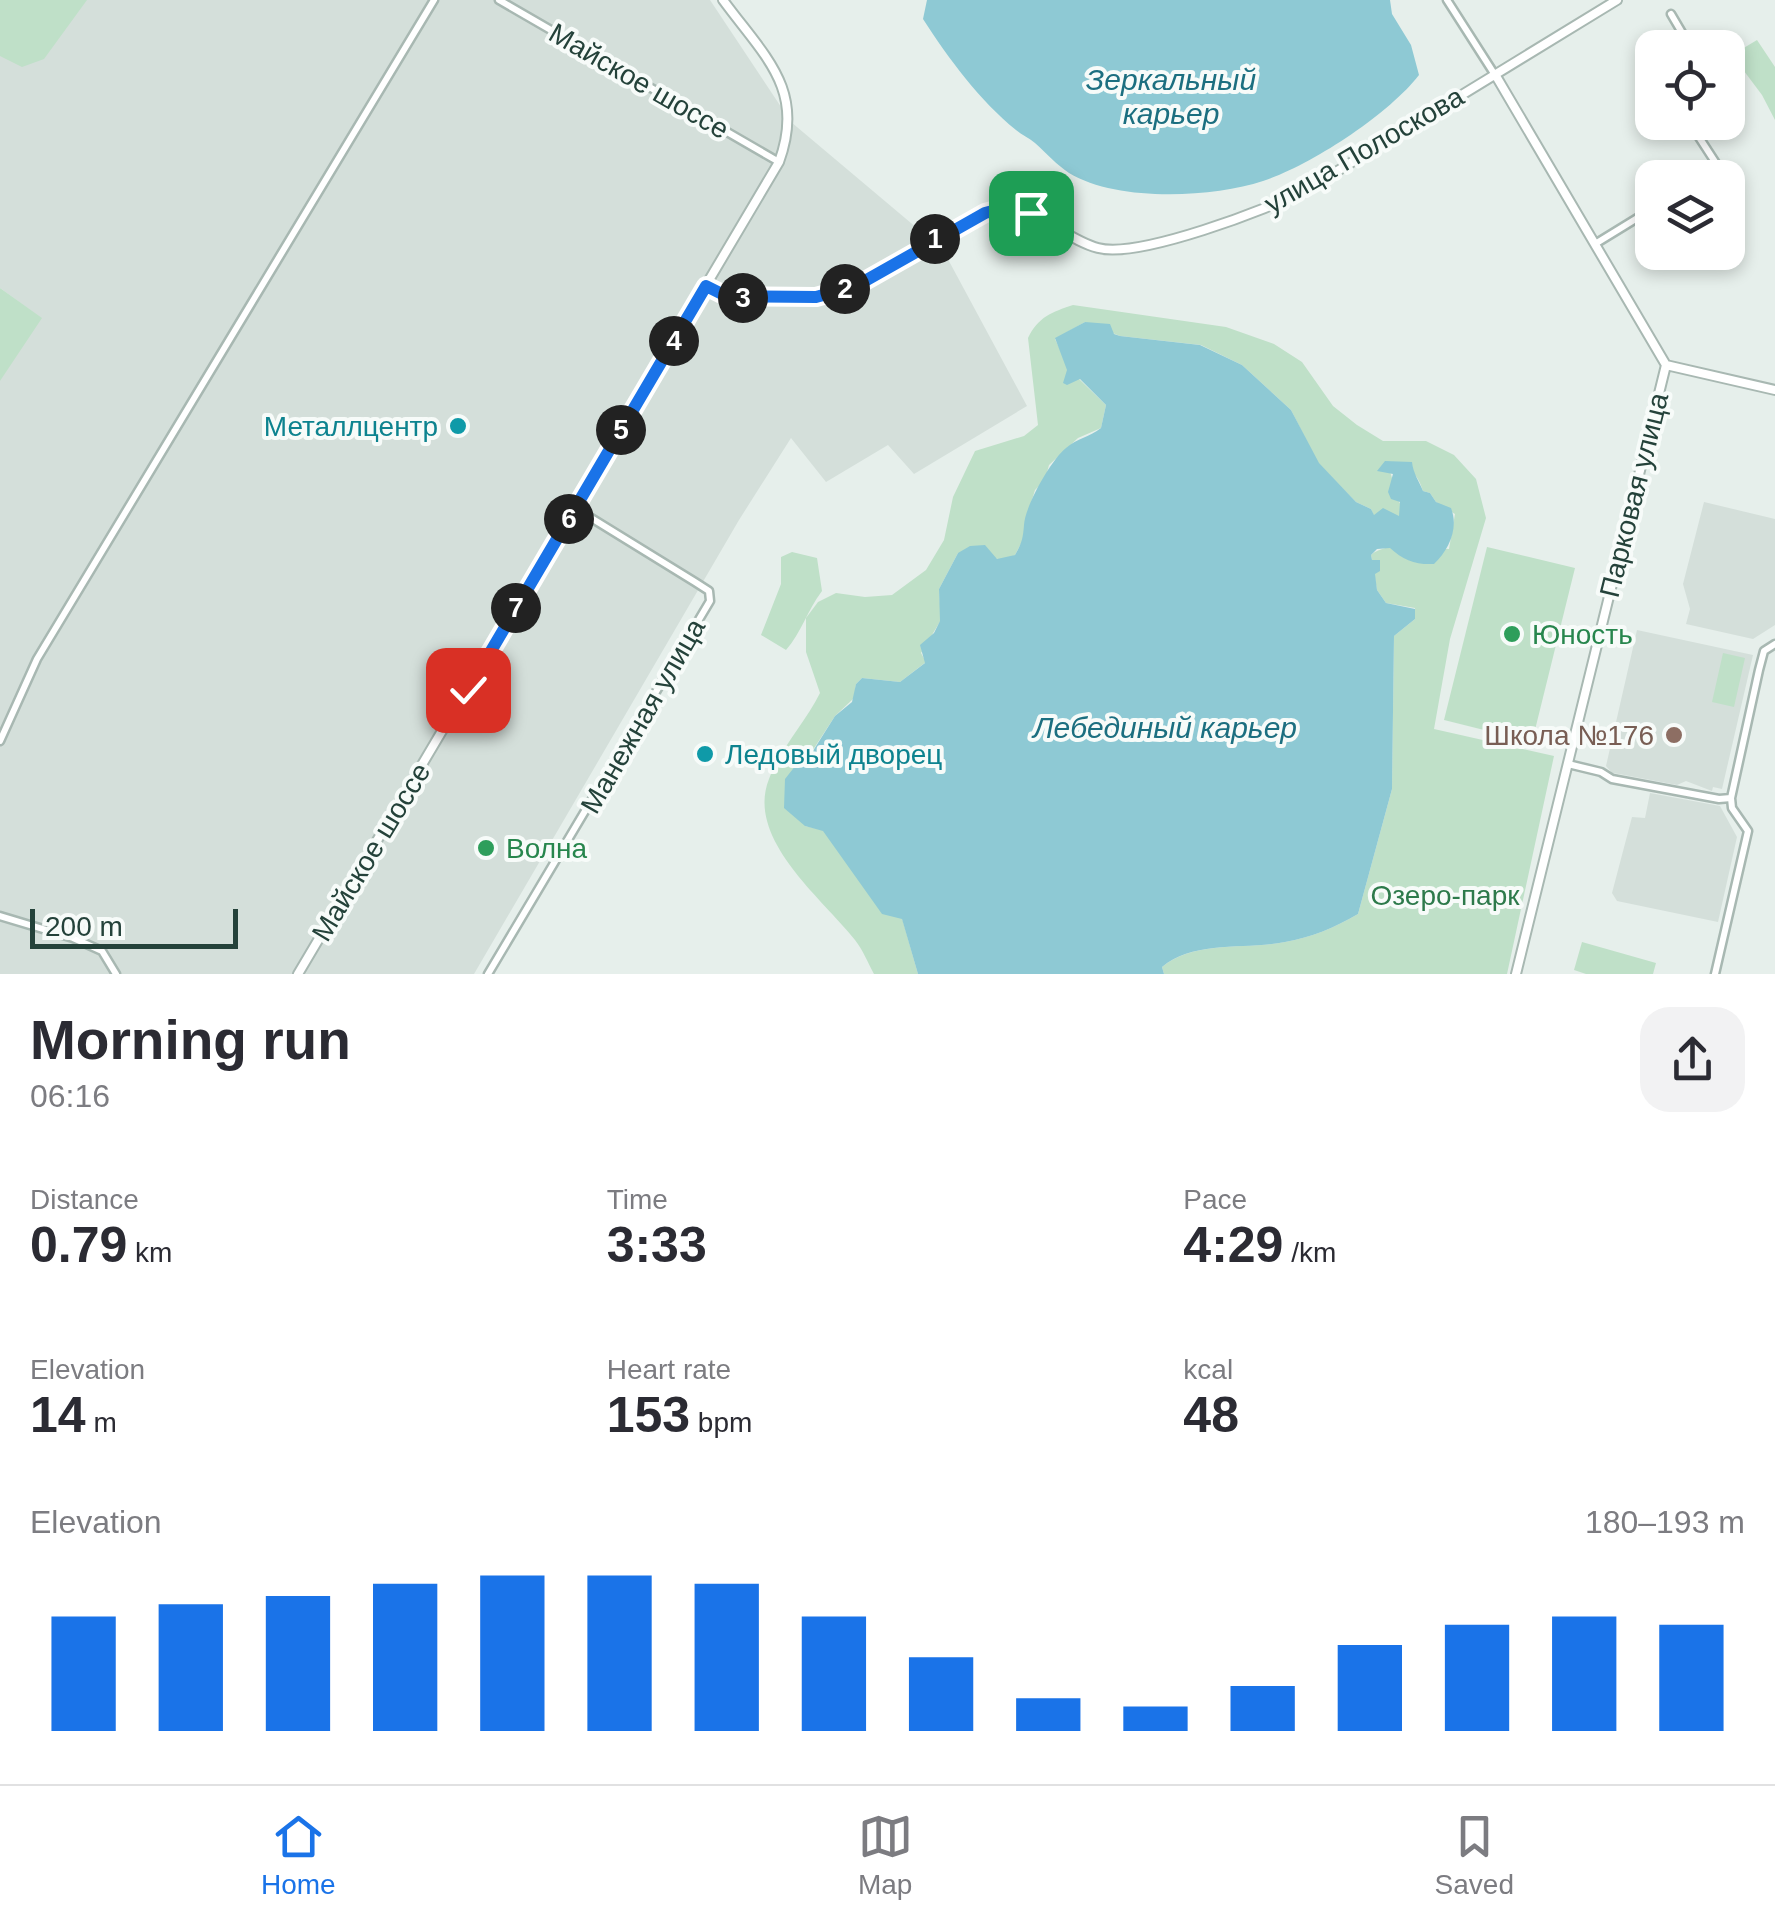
<!DOCTYPE html>
<html lang="en">
<head>
<meta charset="utf-8">
<style>
  :root { --surface:#fff; --page:#f2f2f3; --text:#2b2b33; --muted:#7c7c81; --line:#e1e1e2; --accent:#1a73e8 }
  body { margin:0; font-family:Arial,sans-serif; background:var(--page); color:var(--text); height:100vh; display:flex; flex-direction:column; font-size:38px; white-space:nowrap }
  * { box-sizing:border-box; margin:0 }
  p { font-size:32px; color:var(--muted) }
  .icon { flex:none; width:55px; height:55px; fill:none; stroke:currentColor; stroke-width:2; stroke-linecap:round; stroke-linejoin:round }
  .map { position:relative; height:974px; overflow:hidden }
  .drawer { display:flex; flex-direction:column; background:var(--surface); flex:1 }
  .drawer>* { flex:none }
  .fabs { position:absolute; left:1635px; top:30px; display:grid; gap:20px }
  .fabs a { display:grid; place-items:center; width:110px; height:110px; border-radius:20px; background:var(--surface); box-shadow:0 5px 15px #0003; font-size:50px }
  .scale { position:absolute; left:30px; bottom:25px; width:208px; box-sizing:border-box; padding-left:10px; border:5px solid #24423a; border-top:0; font-size:28px; line-height:35px; white-space:nowrap; color:#24423a; -webkit-text-stroke:8px #f7fbf9; paint-order:stroke }
  .pin { position:absolute; display:grid; place-items:center; width:85px; height:85px; color:#fff; margin:-42px; border-radius:20px; box-shadow:0 5px 15px #0006 }
  .km { position:absolute; width:50px; height:50px; margin:-25px; border-radius:50%; background:#222; color:#fff; font-size:28px; line-height:50px; text-align:center }
  .round { display:grid; place-items:center; flex:none; width:105px; height:105px; border-radius:30px; background:var(--page) }
  .summary { display:flex; align-items:center; justify-content:space-between; height:170px; padding:0 30px }
  h1 { font-size:55px; font-weight:700; line-height:75px }
  .stats { display:grid; grid-template-columns:repeat(3,1fr); gap:15px; height:170px; padding:10px 30px }
  .stats div { display:grid; align-content:center }
  .stats b { font-size:50px; font-weight:700 }
  .stats small { font-size:28px; font-weight:400 }
  .stats p { font-size:28px }
  .chart { height:280px; padding:20px 30px }
  .chart p { display:flex; justify-content:space-between }
  .chart svg { width:100%; height:180px; margin-top:10px; stroke:var(--accent); stroke-width:6 }
  .tabs { display:flex; justify-content:space-around; align-items:center; height:140px; border-top:2px solid var(--line); background:var(--surface); font-size:28px; color:var(--muted) }
  .tabs a { display:grid; justify-items:center; gap:5px }
  .tabs .selected { color:var(--accent) }
  .map>svg:first-child { display:block }
  .built { fill:#d4dfda }
  .green { fill:#bfe0c8 }
  .water { fill:#8ec9d4 }
  .lines { fill:none; stroke-linecap:round; stroke-linejoin:round }
  .minor-casing { stroke:#a8b8b2; stroke-width:11 }
  .tertiary-casing { stroke:#a8b8b2; stroke-width:12 }
  .minor { stroke:#fff; stroke-width:6 }
  .tertiary { stroke:#fff; stroke-width:8 }
  .route-casing { stroke:#fff; stroke-width:20 }
  .route { stroke:#1a73e8; stroke-width:12 }
  .culture-dot { fill:#0f9aa8; stroke:#f7fbf9; stroke-width:4 }
  .leisure-dot { fill:#2e9e5b; stroke:#f7fbf9; stroke-width:4 }
  .education-dot { fill:#8d6e63; stroke:#f7fbf9; stroke-width:4 }
  .labels { text-anchor:middle; dominant-baseline:central; stroke-width:8; stroke-linejoin:round; paint-order:stroke }
  .street-label { font-size:28px; fill:#24423a; stroke:#f7fbf9 }
  .culture-label { font-size:28px; fill:#0d838f; stroke:#f7fbf9; text-anchor:end }
  .leisure-label { font-size:28px; fill:#27864d; stroke:#f7fbf9; text-anchor:start }
  .education-label { font-size:28px; fill:#785e54; stroke:#f7fbf9; text-anchor:end }
  .park-label { font-size:28px; fill:#2d7a4b; stroke:#f7fbf9 }
  .water-label { font-size:30px; font-style:italic; fill:#1c6f80; stroke:#f7fbf9 }
</style>
</head>
<body>
<div class="map">
<svg width="1775" height="974" viewBox="0 0 1775 974">
  <rect width="100%" height="100%" fill="#e6efeb"/>
  <!-- built -->
  <path class="built" d="M10 0H710L791 122 943 250 1027 406 914 474 888 445 826 482 791 438 739 520 474 974H0V380L41 318 0 288V3Z
    M1704 502 1775 519V625L1753 639 1686 624 1690 609 1683 584Z
    M1637 630 1753 655 1722 789 1713 787 1712 791 1686 781 1677 785 1619 774 1612 773 1606 766Z
    M1650 793 1720 806 1737 837 1718 922 1617 901 1612 893 1632 817 1645 818Z"/>
  <!-- green -->
  <path class="green" d="M0 0H87L44 59 22 67 0 56Z
    M1757 40 1775 67V120L1762 95 1732 55Z
    M0 288 42 318 0 381Z
    M1073 305 1226 327 1274 344 1302 362 1333 406 1357 425 1383 441H1426L1454 455 1476 479 1486 518 1450 639 1434 729 1554 756 1507 974H1164L1162 967C1195 940 1246 950 1285 942 1312 937 1334 928 1358 914L1392 789 1394 636 1415 619V608L1386 603 1377 590 1371 555C1388 540 1427 549 1449 549L1455 514 1436 502 1430 493 1423 491C1417 471 1406 464 1385 462 1395 477 1393 493 1402 507L1399 517 1374 516 1371 509 1356 502 1318 463 1291 410 1242 365 1201 345 1120 336 1085 322 1055 339 1074 379H1079L1106 405 1101 428 1078 438 1049 465 1045 480 1035 490 1028 513 1025 536 1015 555 1005 560 958 553 939 589 941 620 921 653 926 662 900 682 862 678 856 684 854 698 835 716 805 762V826L823 830 853 869 902 918 918 974H874C868 963 863 950 855 940 823 899 745 839 769 779 780 749 805 723 820 693L806 652V618L818 602 836 593 865 597 892 595 926 570 944 540 953 497 975 451 1024 436 1038 425 1028 338C1038 317 1052 312 1073 305Z
    M1487 547 1575 568 1532 742 1444 720Z
    M792 552 817 558 822 591C807 611 801 633 786 650L761 635 781 584V557Z
    M1723 653 1745 658 1734 707 1712 702Z
    M1582 942 1656 963 1653 974H1586L1574 970Z"/>
  <!-- water -->
  <path class="water" d="M927 0H1390L1392 14 1411 45 1419 75C1389 114 1310 166 1263 181 1211 198 1117 202 1069 173 1057 165 1046 153 1035 143 1029 138 1022 135 1016 130 980 101 948 58 923 19Z
    M1085 322 1110 324 1114 334 1120 336 1200 345 1242 365 1291 410 1319 463 1356 502 1371 509 1374 515 1383 508 1399 516 1400 502 1391 499 1388 492 1393 474 1377 471 1385 461 1412 462C1413 473 1419 481 1423 491L1430 493 1436 502 1451 508C1459 528 1449 550 1434 564 1416 565 1403 560 1390 548L1377 549 1371 555 1372 560H1380V571L1375 574 1377 590 1386 603 1415 609V619L1394 636 1392 789 1358 914C1334 928 1312 937 1285 942 1246 950 1194 940 1162 967L1164 974H918L902 919 882 914 823 831 805 826 784 808 785 779 796 765 806 762 835 716 852 702 856 684 862 678 900 682 925 663 920 645 934 633 940 621 939 589 958 553 970 546 985 545 997 559 1015 555C1022 543 1023 538 1024 525 1025 506 1051 460 1066 448 1077 438 1090 437 1101 428L1106 405 1080 379 1067 385 1063 383 1067 370 1055 338Z"/>
  <g class="lines">
    <defs>
      <path id="minor" d="M499 0 779 162
        M1447 0 1495 75
        M1671 14 1691 48
        M1728 102 1731 108 1728 111
        M1704 178 1719 168 1695 131 1709 122
        M1595 244 1652 209
        M0 741 37 659 434 0
        M1568 764 1601 772 1612 779 1719 799 1731 798 1759 670 1764 651 1775 644
        M0 916 73 938 102 951 116 974
        M488 974 710 601 709 591 695 582 575 508
        M1715 974 1748 831 1732 808 1731 798"/>
      <path id="tertiary" d="M1496 76 1666 365 1516 974
        M706 286C729 298 747 298 772 298 848 299 876 273 939 237 958 226 979 212 1001 209 1038 206 1064 239 1098 248 1138 259 1269 209 1308 189L1617 0
        M1666 365 1775 390
        M298 974 779 162C806 89 764 56 723 0"/>
    </defs>
    <!-- minor casing -->
    <use href="#minor" class="minor-casing"/>
    <!-- tertiary casing -->
    <use href="#tertiary" class="tertiary-casing"/>
    <!-- minor -->
    <use href="#minor" class="minor"/>
    <!-- tertiary -->
    <use href="#tertiary" class="tertiary"/>
  </g>
  <g class="lines">
    <defs>
      <path id="route" d="M468 690 706 286 726 296 816 297 856 286 985 213 1000 209 1031 213"/>
    </defs>
    <!-- route casing -->
    <use href="#route" class="route-casing"/>
    <!-- route -->
    <use href="#route" class="route"/>
  </g>
  <!-- markers -->
  <g class="culture-dot">
    <circle cx="458" cy="426" r="10"/>
    <circle cx="705" cy="754" r="10"/>
  </g>
  <g class="leisure-dot">
    <circle cx="1512" cy="634" r="10"/>
    <circle cx="486" cy="848" r="10"/>
  </g>
  <circle class="education-dot" cx="1674" cy="735" r="10"/>
  <g class="labels">
    <!-- street labels -->
    <g class="street-label">
      <text transform="translate(639 81) rotate(30)">Майское шоссе</text>
      <text transform="translate(1364 150) rotate(-30)">улица Полоскова</text>
      <text transform="translate(1634 495) rotate(-76)">Парковая улица</text>
      <text transform="translate(643 716) rotate(-60)">Манежная улица</text>
      <text transform="translate(371 852) rotate(-59)">Майское шоссе</text>
    </g>
    <!-- culture labels -->
    <g class="culture-label">
      <text x="438" y="426">Металлцентр</text>
      <text x="725" y="754" text-anchor="start">Ледовый дворец</text>
    </g>
    <!-- leisure labels -->
    <g class="leisure-label">
      <text x="1532" y="634">Юность</text>
      <text x="506" y="848">Волна</text>
    </g>
    <!-- education labels -->
    <g class="education-label">
      <text x="1654" y="735">Школа №176</text>
    </g>
    <!-- park labels -->
    <g class="park-label">
      <text x="1445" y="895">Озеро-парк</text>
    </g>
    <!-- water labels -->
    <g class="water-label">
      <text x="1171" y="79">Зеркальный<tspan x="1171" dy="34">карьер</tspan></text>
      <text x="1165" y="727">Лебединый карьер</text>
    </g>
  </g>
</svg>
<div class="fabs">
<a><svg class="icon" aria-label="locate" viewBox="0 0 24 24"><circle cx="12" cy="12" r="6"/><path d="M12 2v4M12 18v4M2 12h4M18 12h4"/></svg></a>
<a><svg class="icon" aria-label="layers" viewBox="0 0 24 24"><path d="M12 4l9 5-9 5-9-5zM3 14l9 5 9-5"/></svg></a>
</div>
<div class="scale">200 m</div>
<div class="pin" style="left:1031px;top:213px;background:#1e9e55"><svg class="icon" aria-label="arrive" viewBox="0 0 24 24"><path d="M6 21V4h12l-3 4 3 4H6"/></svg></div>
<div class="pin" style="left:468px;top:690px;background:#d93025"><svg class="icon" aria-label="check" viewBox="0 0 24 24"><path d="M5 12l5 5 9-10"/></svg></div>
<b class="km" style="left:935px;top:239px">1</b>
<b class="km" style="left:845px;top:289px">2</b>
<b class="km" style="left:743px;top:298px">3</b>
<b class="km" style="left:674px;top:341px">4</b>
<b class="km" style="left:621px;top:430px">5</b>
<b class="km" style="left:569px;top:519px">6</b>
<b class="km" style="left:516px;top:608px">7</b>
</div>
<section class="drawer">
<div class="summary"><div><h1>Morning run</h1><p>06:16</p></div><a class="round"><svg class="icon" aria-label="share" viewBox="0 0 24 24"><path d="M12 15V3M7 8l5-5 5 5M5 13v7h14v-7"/></svg></a></div>
<div class="stats">
<div><p>Distance</p><b>0.79<small> km</small></b></div>
<div><p>Time</p><b>3:33</b></div>
<div><p>Pace</p><b>4:29<small> /km</small></b></div>
</div>
<div class="stats">
<div><p>Elevation</p><b>14<small> m</small></b></div>
<div><p>Heart rate</p><b>153<small> bpm</small></b></div>
<div><p>kcal</p><b>48</b></div>
</div>
<div class="chart"><p><span>Elevation</span>180–193 m</p>
<svg viewBox="0 0 160 44" preserveAspectRatio="none"><path d="M5 44V16M15 44V13M25 44V11M35 44V8M45 44V6M55 44V6M65 44V8M75 44V16M85 44V26M95 44V36M105 44V38M115 44V33M125 44V23M135 44V18M145 44V16M155 44V18"/></svg>
</div>
</section>
<nav class="tabs">
<a class="selected"><svg class="icon" aria-label="home" viewBox="0 0 24 24"><path d="M3 11l9-7 9 7M6 9v11h12V9"/></svg>Home</a>
<a><svg class="icon" aria-label="map" viewBox="0 0 24 24"><path d="M3 6l6-2 6 2 6-2v14l-6 2-6-2-6 2zM9 4v14M15 6v14"/></svg>Map</a>
<a><svg class="icon" aria-label="saved" viewBox="0 0 24 24"><path d="M7 4h10v16l-5-4-5 4z"/></svg>Saved</a>
</nav>
</body>
</html>
